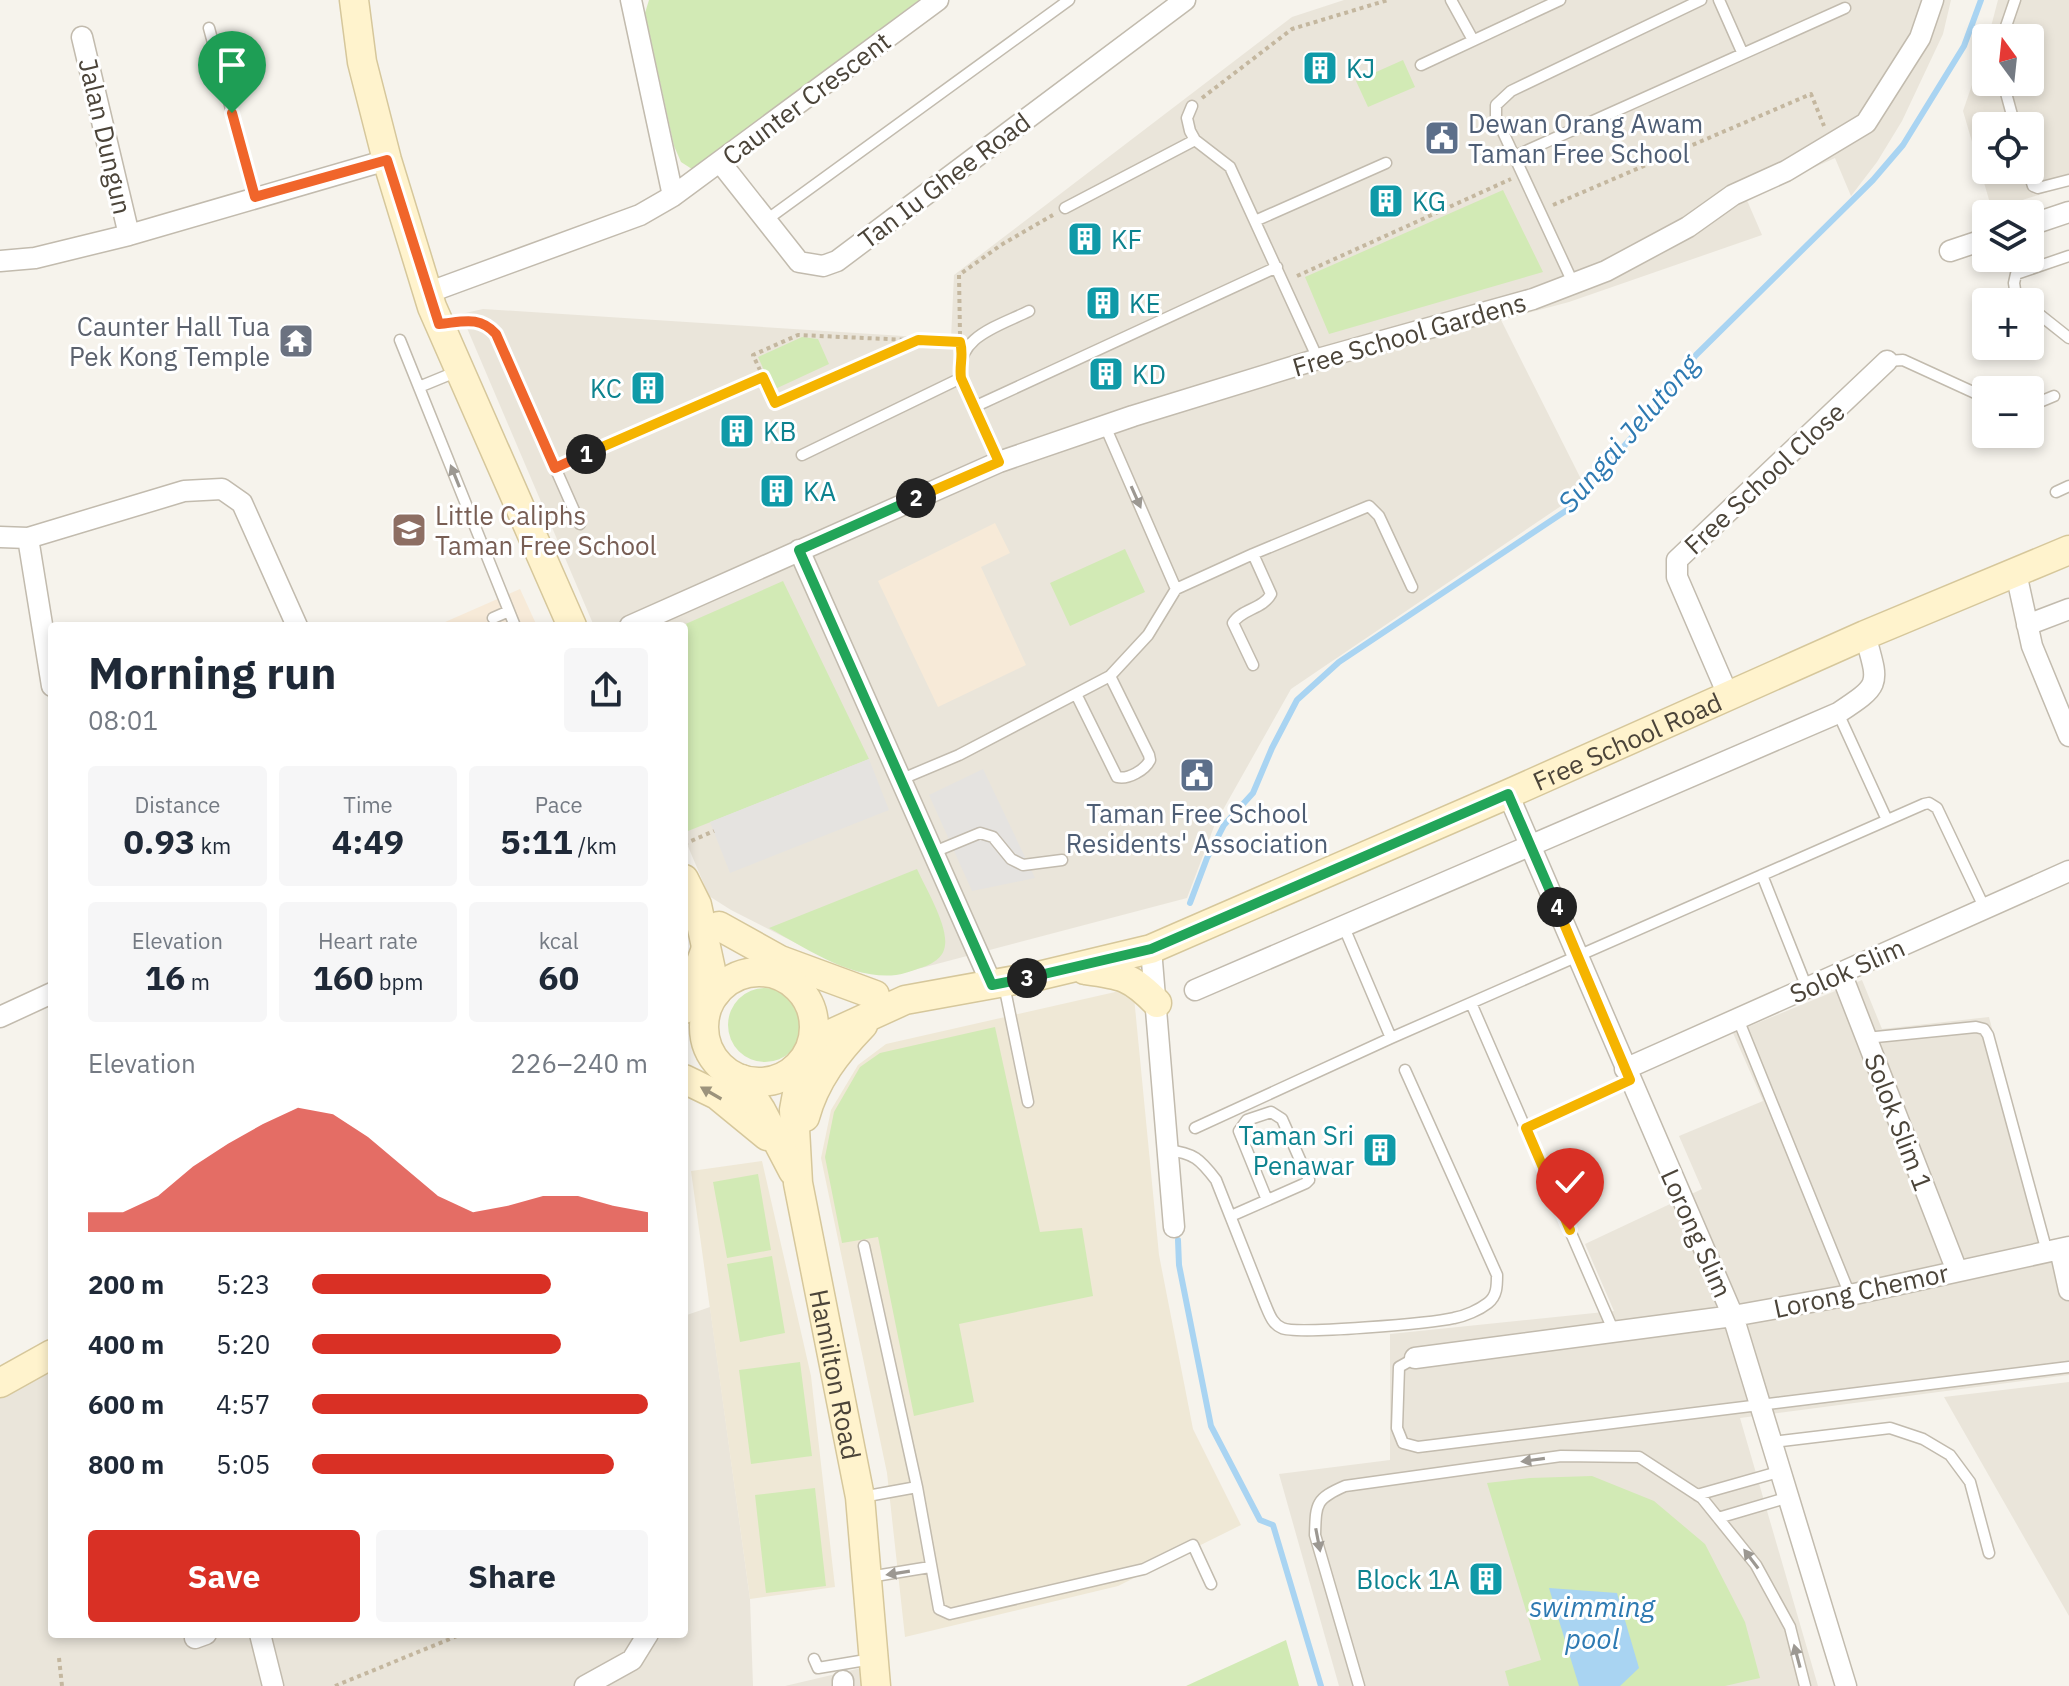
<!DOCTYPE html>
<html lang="en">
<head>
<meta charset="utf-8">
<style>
  :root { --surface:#fff; --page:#f6f6f7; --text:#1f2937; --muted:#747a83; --accent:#d93025 }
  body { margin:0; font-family:"IBM Plex Sans",sans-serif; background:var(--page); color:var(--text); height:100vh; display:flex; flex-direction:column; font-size:30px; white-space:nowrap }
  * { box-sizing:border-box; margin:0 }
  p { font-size:26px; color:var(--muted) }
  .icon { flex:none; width:44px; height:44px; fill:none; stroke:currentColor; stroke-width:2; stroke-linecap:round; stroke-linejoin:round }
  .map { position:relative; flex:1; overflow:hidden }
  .panel { position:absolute; left:48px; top:622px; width:640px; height:1016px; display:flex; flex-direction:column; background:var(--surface); border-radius:8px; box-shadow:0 4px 12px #0003 }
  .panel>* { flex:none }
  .needle { width:52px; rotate:345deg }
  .buttons { position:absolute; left:1972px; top:24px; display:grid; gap:16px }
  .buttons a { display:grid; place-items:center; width:72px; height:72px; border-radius:8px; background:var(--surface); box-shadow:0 4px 12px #0003; font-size:40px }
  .pin { position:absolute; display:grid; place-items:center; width:68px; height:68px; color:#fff; margin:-82px -34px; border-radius:50% 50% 50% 0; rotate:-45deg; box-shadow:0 0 8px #0007 }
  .pin .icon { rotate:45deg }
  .km { position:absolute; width:40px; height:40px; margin:-20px; border-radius:50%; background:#222; color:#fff; font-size:22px; line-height:40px; text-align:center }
  .round { display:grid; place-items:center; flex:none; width:84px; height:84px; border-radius:8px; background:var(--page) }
  .summary { display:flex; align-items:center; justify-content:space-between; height:136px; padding:0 40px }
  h1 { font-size:44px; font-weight:700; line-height:60px }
  .figures { display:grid; grid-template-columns:repeat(3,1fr); gap:12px; height:136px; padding:8px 40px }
  .figures div { display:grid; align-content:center; border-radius:8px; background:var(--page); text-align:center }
  .figures b { font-size:34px; font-weight:700 }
  .figures small { font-size:22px; font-weight:400 }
  .figures p { font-size:22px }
  .chart { height:224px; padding:16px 40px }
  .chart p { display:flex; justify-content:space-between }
  .chart svg { width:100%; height:144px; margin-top:8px; fill:var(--accent); opacity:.7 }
  .action { display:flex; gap:16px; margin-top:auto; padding:16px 40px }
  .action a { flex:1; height:92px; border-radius:8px; background:var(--accent); color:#fff; font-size:32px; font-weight:700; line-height:92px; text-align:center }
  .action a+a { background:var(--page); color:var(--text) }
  ul { padding:0 40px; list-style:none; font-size:26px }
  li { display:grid; grid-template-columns:128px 96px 1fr; align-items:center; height:60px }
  li i { height:20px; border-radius:10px; background:var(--accent) }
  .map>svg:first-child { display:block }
  .residential { fill:#eae5da; fill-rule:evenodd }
  .commercial { fill:#f7ead8 }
  .education { fill:#efe8d6 }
  .green { fill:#d2eab5 }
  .parking { fill:#e5e3e0 }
  .water { fill:#a9d4f2 }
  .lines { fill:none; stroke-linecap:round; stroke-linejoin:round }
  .stream { stroke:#a9d4f2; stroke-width:6 }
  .lane-casing { stroke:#c2bbae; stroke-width:13 }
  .street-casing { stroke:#c2bbae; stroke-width:23 }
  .secondary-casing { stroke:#d6c79b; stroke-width:31 }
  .path { stroke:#c4b79f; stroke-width:4; stroke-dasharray:4 4; stroke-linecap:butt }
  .lane { stroke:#fff; stroke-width:10 }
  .street { stroke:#fff; stroke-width:20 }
  .secondary { stroke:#fff3cd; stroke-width:28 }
  .oneway { fill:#9c9892 }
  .oneway2 { fill:#9c937c }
  .split-1-casing { stroke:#fff; stroke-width:16 }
  .split-2-casing { stroke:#fff; stroke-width:16 }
  .split-3-casing { stroke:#fff; stroke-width:16 }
  .split-4-casing { stroke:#fff; stroke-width:16 }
  .split-5-casing { stroke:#fff; stroke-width:16 }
  .split-1 { stroke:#f0652b; stroke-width:10 }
  .split-2 { stroke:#f5b400; stroke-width:10 }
  .split-3 { stroke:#22a559; stroke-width:10 }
  .split-4 { stroke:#22a559; stroke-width:10 }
  .split-5 { stroke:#f5b400; stroke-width:10 }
  .labels { text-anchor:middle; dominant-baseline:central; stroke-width:6; stroke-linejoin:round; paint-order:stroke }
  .culture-label { font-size:26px; fill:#0d838f; stroke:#fff; text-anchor:start }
  .street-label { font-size:26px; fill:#4b4439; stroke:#fff }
  .service-label { font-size:26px; fill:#4e5e75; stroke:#fff; text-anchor:start }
  .worship-label { font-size:26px; fill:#5b616d; stroke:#fff; text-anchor:end }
  .education-label { font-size:26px; fill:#785e54; stroke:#fff; text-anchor:start }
  .water-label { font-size:28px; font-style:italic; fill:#2e7ab2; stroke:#fff }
</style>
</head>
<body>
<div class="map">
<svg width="2069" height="1686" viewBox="0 0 2069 1686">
  <rect width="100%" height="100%" fill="#f6f3ec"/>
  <!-- residential -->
  <path class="residential" d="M1344 0H1951L1943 34 1902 121 1877 162 1851 196 1835 158 1746 198 1762 235 1569 302 1501 320 1582 481 1564 504 1291 689 1215 824 1187 898 895 975 859 972 825 958 731 910 709 896 684 837V626H594L461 314 483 309 951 339 954 275 1292 17Z
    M1998 0H2069V185L1992 210 1963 111 1986 44V82H2030V38H1988ZM1986 126H2030V170H1986Z
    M1862 980 1882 1029 1989 1017 2052 1260 2069 1256V1375L1740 1418 1818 1686H1339L1279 1474 1390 1460V1334L1614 1311 1585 1244 1702 1189 1679 1136 1763 1101 1733 1033Z
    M710 1307 750 1599 753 1686H0V1383L52 1354V1634H684V1316Z
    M2069 1382V1616L1944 1397Z
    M874 1665 876 1686H785Z"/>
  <!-- commercial -->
  <path class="commercial" d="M995 523 1010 553 981 567 1026 665 938 707 878 581Z
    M520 589 537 626H436Z"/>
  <!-- education -->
  <path class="education" d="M1124 990 1134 997 1159 1255 1193 1429 1241 1525 1118 1586 905 1637 887 1473 821 1158 831 1110 858 1065 886 1044Z
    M762 1161 811 1376 835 1587 750 1599 691 1171Z"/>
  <!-- green -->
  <path class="green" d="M649 0H919L695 171 681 162 674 146 645 13Z
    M1403 60 1415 87 1368 107 1356 81Z
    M1503 190 1543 272 1329 334 1305 277Z
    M802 337 818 339 829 364 773 390 758 357Z
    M1125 549 1145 592 1070 626 1050 583Z
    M783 581 869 759 688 831 684 821V626H681Z
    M917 869C925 887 948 925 945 945 944 958 931 965 920 968 912 971 903 974 896 975 851 980 806 948 769 928Z
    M728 1025a37 37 0 1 1 74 0a37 37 0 1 1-74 0Z
    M995 1027 1040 1232 1082 1228 1093 1296 959 1324 974 1402 914 1416 878 1237 842 1243 825 1157 834 1112 860 1067 880 1053Z
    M758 1174 771 1250 727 1258 713 1182Z
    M772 1256 785 1333 740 1342 727 1264Z
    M800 1362 812 1456 751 1464 739 1370Z
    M1592 1476 1654 1501 1705 1544 1745 1622 1760 1678 1725 1686H1509L1505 1671 1541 1660 1487 1483 1530 1478Z
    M815 1488 826 1586 766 1593 755 1495Z
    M1286 1640 1299 1686H1186Z"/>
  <!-- parking -->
  <path class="parking" d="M869 759 889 810 730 873 710 822Z
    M983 769 1035 878 972 891 929 795Z"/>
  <!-- water -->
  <path class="water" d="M1549 1588 1617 1593 1639 1668 1620 1686H1579Z"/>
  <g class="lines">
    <!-- stream -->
    <path class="stream" d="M1190 903 1207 858 1224 825 1253 793 1272 748 1297 700 1339 662 1570 508 1639 429 1696 355 1873 180 1903 145 1964 46 1981 0
      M1178 1240 1179 1265 1211 1426 1260 1520 1273 1525 1321 1686"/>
    <defs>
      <path id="lane" d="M1451 0 1473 40
        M1719 0 1742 52
        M209 28 255 197
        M2002 38 2015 0
        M1421 65 1560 0
        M2003 82 2015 126
        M1192 106 1187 118 1190 131 1195 140 1230 167 1318 359
        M1515 156 1845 8
        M2028 170 2033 186 2038 188 2069 180
        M1065 208 1195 140
        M765 221 1069 0
        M1255 221 1386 163
        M1574 285 1496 117V105L1511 91 1701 0
        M2024 302 2016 296 2014 283 2016 274 2069 256
        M2030 307 2069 338
        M444 324C466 322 480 315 496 334L580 524
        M400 340 515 626
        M1887 361 1903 360 1986 398
        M419 387 458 371
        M2030 406 2054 396
        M974 407 1277 267
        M1105 426 1176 589
        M802 455 961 378
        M999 462 961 378C954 337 999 326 1029 311
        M2056 492 2069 486
        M1253 554 1271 594C1263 609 1241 609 1233 623L1253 665
        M1176 589 1253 554 1369 506 1379 516 1412 587
        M493 618 509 611
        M1076 694 1117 777C1128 780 1145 770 1150 760L1149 755 1110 676
        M1838 713 1887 820
        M902 779 959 755 1110 676 1148 635 1176 589
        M934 852 980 833 993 837 1011 859 1023 865 1062 860
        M1762 875 1807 988
        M1343 925 1391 1038
        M1004 985 1028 1102
        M1471 1003 1614 1332
        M1738 1019 1850 1295
        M1866 1038 1976 1027 1984 1029 1988 1035 2047 1252
        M1195 1128 1391 1038 1924 804 1929 803 1937 808 1985 909
        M1526 1128 1630 1080
        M1167 1150C1194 1153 1200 1159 1216 1180L1265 1304C1269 1313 1272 1324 1282 1328 1296 1335 1433 1323 1454 1318 1465 1316 1479 1310 1488 1303 1497 1296 1497 1286 1497 1275L1405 1070
        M1231 1216 1306 1183 1309 1180 1282 1119 1271 1112 1247 1120 1239 1131 1267 1200
        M864 1246 917 1487 939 1609 950 1614 1144 1569 1193 1545 1211 1584
        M1415 1358 1399 1367 1397 1428 1403 1443 1418 1447 2069 1367
        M1773 1442 1890 1428 1923 1439 1950 1455 1970 1482 1989 1553
        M1697 1495 1782 1471
        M862 1497 917 1487
        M1718 1518 1789 1497
        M869 1577 930 1567
        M814 1659 818 1668 872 1659
        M1359 1686 1315 1535C1316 1504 1315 1499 1345 1486L1561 1456 1639 1457 1702 1498 1756 1565 1790 1627 1805 1686"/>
      <path id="street" d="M631 0 673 196
        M82 37 129 235
        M720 162 799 262 823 266 837 261 1185 0
        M2030 225 2069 212
        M1950 251 1986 239
        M0 261 35 258 129 235 387 160
        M427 293 640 215 673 196 938 0
        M0 537 28 538 184 491 222 489 242 503 297 626
        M28 538 52 686
        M799 550 992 985
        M2016 573 2032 646 2069 736
        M2027 625 2069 609
        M630 626 999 462 1133 416 1318 359 1533 299 1606 271 1688 227 1733 195 1786 171 1866 123 1920 38 1933 0
        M1728 695 1677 577V560L1887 361
        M1508 794 1733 1316 1846 1686
        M1151 949 1174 1227
        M1841 973 1957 1271
        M1195 990 1838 713C1882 684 1879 685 1865 635
        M0 1017 52 993
        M1625 1069 2069 871
        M2060 1249 2069 1290
        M1415 1358 1733 1316 1850 1295 2069 1247
        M260 1634 273 1686
        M195 1638 206 1634
        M843 1681V1686
        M585 1686 632 1660 648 1634"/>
      <g id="secondary">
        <path d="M354 0 362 62 387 160 432 307 572 626"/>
        <path d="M684 879 697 905 716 993"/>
        <path d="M719 926 780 960 875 995"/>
        <path d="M1085 970C1122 975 1131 976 1157 1003"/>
        <circle cx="759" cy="1027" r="55"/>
        <path d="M684 1009 705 951"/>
        <path id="s1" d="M813 1042 905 1000 1038 976 1151 949 1508 794 1865 635 2069 550"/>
        <path id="s2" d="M803 1061 794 1110 798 1183 860 1497 876 1686"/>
        <path d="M684 1079 717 1095 767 1136"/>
        <path d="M741 1079 761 1110 793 1171"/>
        <path d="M805 1117C815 1080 837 1052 863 1025"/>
        <path d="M0 1383 52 1354"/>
      </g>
    </defs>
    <!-- lane casing -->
    <use href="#lane" class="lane-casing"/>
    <!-- street casing -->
    <use href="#street" class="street-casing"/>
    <!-- secondary casing -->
    <use href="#secondary" class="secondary-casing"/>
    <!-- path -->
    <path class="path" d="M1202 98 1292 29 1388 0
      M1553 205 1811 94 1824 126
      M1297 276 1511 179
      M960 335 959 275 1001 245 1053 215
      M918 340 775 403 753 355 798 335 953 342
      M567 463 763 377
      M684 844 714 831
      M59 1658 62 1686
      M335 1686 462 1634"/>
    <!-- lane -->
    <use href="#lane" class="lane"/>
    <!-- street -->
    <use href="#street" class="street"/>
    <!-- secondary -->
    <use href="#secondary" class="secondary"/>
  </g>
  <!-- one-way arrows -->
  <defs><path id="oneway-solid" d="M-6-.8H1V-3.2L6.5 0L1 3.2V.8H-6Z" transform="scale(2)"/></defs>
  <g class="oneway">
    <use href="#oneway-solid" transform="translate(455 476) rotate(-112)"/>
    <use href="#oneway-solid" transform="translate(1136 497) rotate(66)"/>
    <use href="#oneway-solid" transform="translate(1533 1460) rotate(172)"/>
    <use href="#oneway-solid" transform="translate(1318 1540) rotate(79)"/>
    <use href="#oneway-solid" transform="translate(1751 1559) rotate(-127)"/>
    <use href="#oneway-solid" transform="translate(898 1573) rotate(171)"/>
    <use href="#oneway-solid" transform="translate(1797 1656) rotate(-105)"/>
  </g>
  <use class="oneway2" href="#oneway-solid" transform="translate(711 1093) rotate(-150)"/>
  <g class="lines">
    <defs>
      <path id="split-1" d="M232 113 255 197 387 160 439 324C462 322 479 315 496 334L555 468 586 454"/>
      <path id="split-2" d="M586 454 763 377 775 403 918 340 960 342C964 355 959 365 961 378L999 462 916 498"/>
      <path id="split-3" d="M916 498 799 550 992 985 1027 978"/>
      <path id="split-4" d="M1027 978 1151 949 1508 794 1557 907"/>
      <path id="split-5" d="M1557 907 1630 1080 1526 1128 1570 1230"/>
    </defs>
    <!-- split-1 casing -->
    <use href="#split-1" class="split-1-casing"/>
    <!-- split-2 casing -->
    <use href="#split-2" class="split-2-casing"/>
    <!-- split-3 casing -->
    <use href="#split-3" class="split-3-casing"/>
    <!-- split-4 casing -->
    <use href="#split-4" class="split-4-casing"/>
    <!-- split-5 casing -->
    <use href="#split-5" class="split-5-casing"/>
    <!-- split-1 -->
    <use href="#split-1" class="split-1"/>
    <!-- split-2 -->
    <use href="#split-2" class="split-2"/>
    <!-- split-3 -->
    <use href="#split-3" class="split-3"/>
    <!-- split-4 -->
    <use href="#split-4" class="split-4"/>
    <!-- split-5 -->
    <use href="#split-5" class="split-5"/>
  </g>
  <!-- icons -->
  <defs>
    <symbol id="building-square" viewBox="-11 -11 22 22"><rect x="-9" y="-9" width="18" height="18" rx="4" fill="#0f9aa8" stroke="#fff"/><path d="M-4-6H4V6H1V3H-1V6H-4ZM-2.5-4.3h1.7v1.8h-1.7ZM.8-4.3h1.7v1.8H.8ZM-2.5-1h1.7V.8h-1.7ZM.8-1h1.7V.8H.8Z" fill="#fff"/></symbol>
    <symbol id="civic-square" viewBox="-11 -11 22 22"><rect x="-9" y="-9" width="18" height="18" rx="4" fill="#5c6f8a" stroke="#fff"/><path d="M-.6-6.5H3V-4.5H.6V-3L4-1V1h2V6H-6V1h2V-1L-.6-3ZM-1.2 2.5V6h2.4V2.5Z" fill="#fff"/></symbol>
    <symbol id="temple-square" viewBox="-11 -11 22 22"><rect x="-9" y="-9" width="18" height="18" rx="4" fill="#6b7280" stroke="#fff"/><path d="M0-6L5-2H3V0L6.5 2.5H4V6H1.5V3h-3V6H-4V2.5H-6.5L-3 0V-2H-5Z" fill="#fff"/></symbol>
    <symbol id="school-square" viewBox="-11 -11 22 22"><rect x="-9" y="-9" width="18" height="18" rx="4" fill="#8d6e63" stroke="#fff"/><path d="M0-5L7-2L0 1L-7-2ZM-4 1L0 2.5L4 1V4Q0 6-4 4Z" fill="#fff"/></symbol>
  </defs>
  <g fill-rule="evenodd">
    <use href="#building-square" x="1300" y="48" width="40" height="40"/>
    <use href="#civic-square" x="1422" y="118" width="40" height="40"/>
    <use href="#building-square" x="1366" y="181" width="40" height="40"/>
    <use href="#building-square" x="1065" y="219" width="40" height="40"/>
    <use href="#building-square" x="1083" y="283" width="40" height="40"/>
    <use href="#temple-square" x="276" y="321" width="40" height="40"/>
    <use href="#building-square" x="1086" y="354" width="40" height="40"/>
    <use href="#building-square" x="628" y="368" width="40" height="40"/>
    <use href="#building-square" x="717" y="411" width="40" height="40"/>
    <use href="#building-square" x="757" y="471" width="40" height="40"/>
    <use href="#school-square" x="389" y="510" width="40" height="40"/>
    <use href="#civic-square" x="1177" y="755" width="40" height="40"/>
    <use href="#building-square" x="1360" y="1130" width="40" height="40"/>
    <use href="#building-square" x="1466" y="1559" width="40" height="40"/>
  </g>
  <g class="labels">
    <!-- culture labels -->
    <g class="culture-label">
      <text x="1346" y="68">KJ</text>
      <text x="1412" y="201">KG</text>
      <text x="1111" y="239">KF</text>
      <text x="1129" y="303">KE</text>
      <text x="1132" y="374">KD</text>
      <text x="622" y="388" text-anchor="end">KC</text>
      <text x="763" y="431">KB</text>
      <text x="803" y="491">KA</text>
      <text x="1354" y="1135" text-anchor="end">Taman Sri<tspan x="1354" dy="30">Penawar</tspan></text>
      <text x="1460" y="1579" text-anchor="end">Block 1A</text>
    </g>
    <!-- street labels -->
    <g class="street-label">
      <text transform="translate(806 98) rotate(-37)">Caunter Crescent</text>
      <text transform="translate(106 136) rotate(77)">Jalan Dungun</text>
      <text transform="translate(944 180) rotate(-37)">Tan Iu Ghee Road</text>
      <text transform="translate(1409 334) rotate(-16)">Free School Gardens</text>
      <text transform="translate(1764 478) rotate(-43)">Free School Close</text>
      <text stroke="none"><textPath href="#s1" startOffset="872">Free School Road</textPath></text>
      <text transform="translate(1847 970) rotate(-24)">Solok Slim</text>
      <text transform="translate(1899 1122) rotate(69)">Solok Slim 1</text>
      <text transform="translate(1697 1233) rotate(66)">Lorong Slim</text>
      <text transform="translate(1861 1290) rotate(-12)">Lorong Chemor</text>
      <text stroke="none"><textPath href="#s2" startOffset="318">Hamilton Road</textPath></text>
    </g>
    <!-- service labels -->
    <g class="service-label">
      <text x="1468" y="123">Dewan Orang Awam<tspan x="1468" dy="30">Taman Free School</tspan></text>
      <text x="1197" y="813" text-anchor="middle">Taman Free School<tspan x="1197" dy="30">Residents' Association</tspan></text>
    </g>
    <!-- worship labels -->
    <g class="worship-label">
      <text x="270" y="326">Caunter Hall Tua<tspan x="270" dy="30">Pek Kong Temple</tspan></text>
    </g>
    <!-- education labels -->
    <g class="education-label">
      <text x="435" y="515">Little Caliphs<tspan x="435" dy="30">Taman Free School</tspan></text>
    </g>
    <!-- water labels -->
    <g class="water-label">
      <text transform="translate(1628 433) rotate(-49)">Sungai Jelutong</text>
      <text x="1592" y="1606">swimming<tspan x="1592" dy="32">pool</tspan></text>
    </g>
  </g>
</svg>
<div class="buttons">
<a><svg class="needle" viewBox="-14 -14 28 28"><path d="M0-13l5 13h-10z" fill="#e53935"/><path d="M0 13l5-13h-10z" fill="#747a83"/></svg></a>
<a><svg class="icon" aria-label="locate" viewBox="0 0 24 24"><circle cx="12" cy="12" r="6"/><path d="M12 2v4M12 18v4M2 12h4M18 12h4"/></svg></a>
<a><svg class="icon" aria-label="layers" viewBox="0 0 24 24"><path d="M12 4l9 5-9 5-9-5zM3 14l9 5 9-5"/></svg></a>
<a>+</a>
<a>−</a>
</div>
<div class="pin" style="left:232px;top:113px;background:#1e9e55"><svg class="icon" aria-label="arrive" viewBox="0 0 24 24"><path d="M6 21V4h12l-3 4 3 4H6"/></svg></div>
<div class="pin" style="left:1570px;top:1230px;background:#d93025"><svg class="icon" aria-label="check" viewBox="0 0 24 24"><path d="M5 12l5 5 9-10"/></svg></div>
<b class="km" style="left:586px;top:454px">1</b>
<b class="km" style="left:916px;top:498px">2</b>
<b class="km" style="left:1027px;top:978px">3</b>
<b class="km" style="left:1557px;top:907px">4</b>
<section class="panel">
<div class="summary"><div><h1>Morning run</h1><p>08:01</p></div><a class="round"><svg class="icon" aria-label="share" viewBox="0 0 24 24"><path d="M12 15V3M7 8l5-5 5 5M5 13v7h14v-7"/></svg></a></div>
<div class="figures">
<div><p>Distance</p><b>0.93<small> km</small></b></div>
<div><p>Time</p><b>4:49</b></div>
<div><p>Pace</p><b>5:11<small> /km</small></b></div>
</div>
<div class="figures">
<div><p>Elevation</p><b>16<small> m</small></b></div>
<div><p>Heart rate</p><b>160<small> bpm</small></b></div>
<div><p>kcal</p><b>60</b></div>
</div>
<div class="chart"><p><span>Elevation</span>226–240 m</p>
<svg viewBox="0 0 160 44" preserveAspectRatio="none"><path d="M0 44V38L10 38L20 33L30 24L40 17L50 11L60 6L70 8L80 15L90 24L100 33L110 38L120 36L130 33L140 33L150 36L160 38V44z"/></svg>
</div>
<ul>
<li><b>200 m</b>5:23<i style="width:71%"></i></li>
<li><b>400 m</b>5:20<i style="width:74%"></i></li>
<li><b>600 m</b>4:57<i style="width:100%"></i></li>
<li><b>800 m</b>5:05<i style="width:90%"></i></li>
</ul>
<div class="action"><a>Save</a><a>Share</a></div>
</section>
</div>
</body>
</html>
